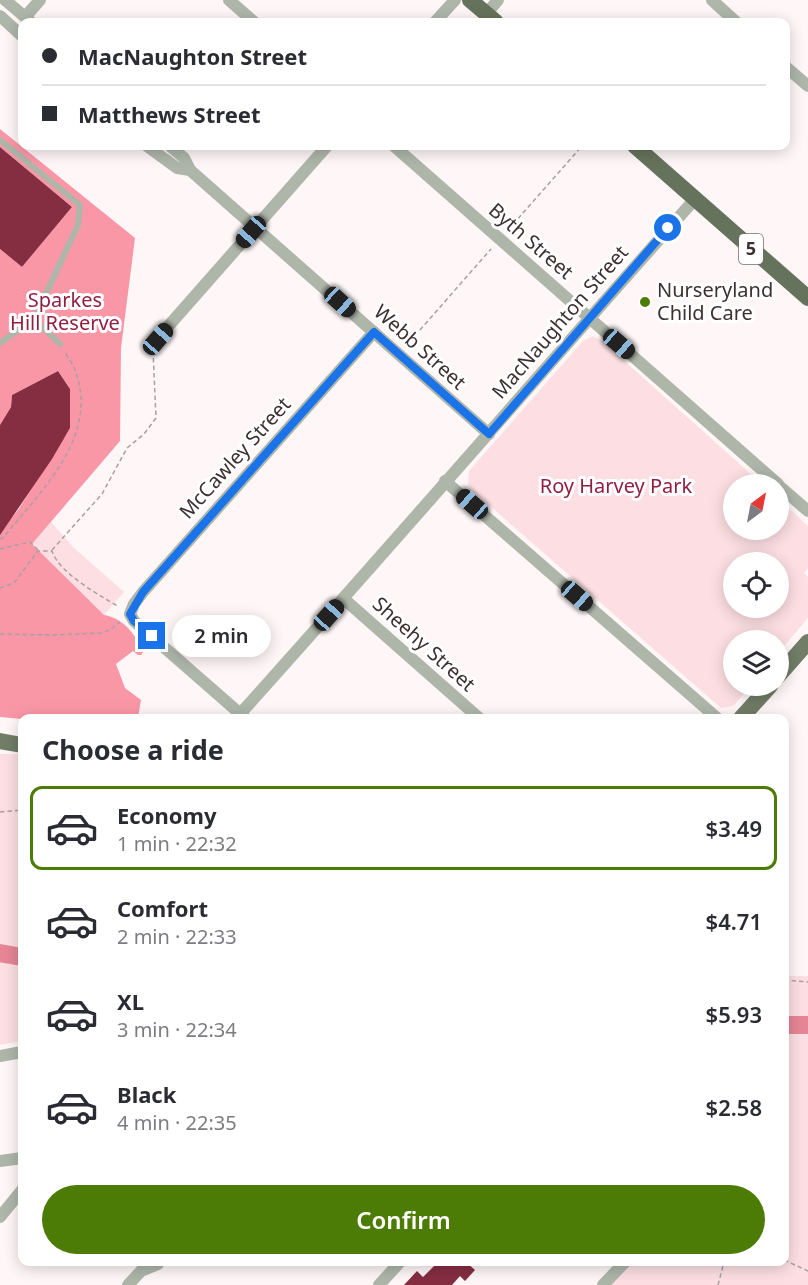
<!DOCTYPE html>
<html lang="en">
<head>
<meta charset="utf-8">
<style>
	:root { --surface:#fff; --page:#f7f7f7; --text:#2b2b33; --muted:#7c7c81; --line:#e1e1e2; --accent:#4d7c06 }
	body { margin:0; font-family:"Noto Sans",sans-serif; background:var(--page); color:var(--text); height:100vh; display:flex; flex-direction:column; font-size:22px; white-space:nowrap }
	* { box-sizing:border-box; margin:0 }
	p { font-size:20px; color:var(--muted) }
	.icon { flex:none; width:33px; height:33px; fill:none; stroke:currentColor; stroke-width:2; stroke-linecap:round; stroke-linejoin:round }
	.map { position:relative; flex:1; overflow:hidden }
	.side { position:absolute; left:18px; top:714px; width:771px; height:552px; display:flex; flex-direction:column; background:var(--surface); border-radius:12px; box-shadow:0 3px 15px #0003 }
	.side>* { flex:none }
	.hud { position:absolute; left:18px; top:18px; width:772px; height:132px; border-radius:12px; box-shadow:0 3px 15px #0003; display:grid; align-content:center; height:132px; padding:0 24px; background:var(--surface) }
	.needle { width:39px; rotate:32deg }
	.controls { position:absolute; left:723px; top:474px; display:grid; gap:12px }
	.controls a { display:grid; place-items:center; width:66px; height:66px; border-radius:50%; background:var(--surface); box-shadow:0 3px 15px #0003; font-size:30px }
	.end { position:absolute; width:27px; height:27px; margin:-14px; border:8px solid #1a73e8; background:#fff; box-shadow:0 0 0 3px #fff }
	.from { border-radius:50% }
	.bubble { position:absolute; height:42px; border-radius:21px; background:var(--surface); box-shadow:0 3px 15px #0003; font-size:20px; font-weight:600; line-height:42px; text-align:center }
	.car { position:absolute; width:18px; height:36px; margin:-18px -9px; border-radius:8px; box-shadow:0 0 4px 2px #0007; background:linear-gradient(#222 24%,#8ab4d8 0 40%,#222 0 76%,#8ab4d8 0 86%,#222 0) }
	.hud b { display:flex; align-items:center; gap:21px; height:57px; font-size:22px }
	.hud b+b { border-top:2px solid var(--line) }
	.hud i { width:15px; height:15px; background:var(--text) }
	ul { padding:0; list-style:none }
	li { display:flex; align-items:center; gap:18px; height:84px; margin:0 12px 9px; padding:0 12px; border:3px solid transparent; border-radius:12px }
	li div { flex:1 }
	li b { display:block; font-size:22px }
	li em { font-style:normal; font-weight:600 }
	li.selected { border-color:var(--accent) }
	li>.icon { width:54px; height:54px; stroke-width:1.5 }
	h2 { padding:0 24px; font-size:27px; line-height:72px }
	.primary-button { display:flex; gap:12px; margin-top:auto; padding:12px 24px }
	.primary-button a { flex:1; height:69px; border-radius:36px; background:var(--accent); color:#fff; font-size:24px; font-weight:600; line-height:69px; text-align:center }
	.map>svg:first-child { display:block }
	.green { fill:#fddfe3; fill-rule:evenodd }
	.forest { fill:#fa97a7 }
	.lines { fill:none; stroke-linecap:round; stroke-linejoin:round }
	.river { stroke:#e68596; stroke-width:18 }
	.building { fill:#852e42 }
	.path { stroke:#aa9fa1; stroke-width:1.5; stroke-dasharray:4.5 3; stroke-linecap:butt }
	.service { stroke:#aeb5a9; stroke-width:6 }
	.minor { stroke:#aeb5a9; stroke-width:12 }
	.primary { stroke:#717d67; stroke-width:16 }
	.trunk { stroke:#66735c; stroke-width:16 }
	.route { stroke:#1a73e8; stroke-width:8 }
	.poi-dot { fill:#4d7c06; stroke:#fff; stroke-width:2 }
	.labels { text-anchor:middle; stroke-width:6; stroke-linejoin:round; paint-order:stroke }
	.shield { fill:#fff; stroke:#786e70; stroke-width:1.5 }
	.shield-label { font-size:18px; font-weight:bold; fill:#3e3032 }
	.street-label { font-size:20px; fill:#3e3032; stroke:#fff }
	.poi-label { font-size:20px; fill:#3e3032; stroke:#fff; text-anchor:start }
	.park-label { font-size:20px; fill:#921f40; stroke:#fff }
</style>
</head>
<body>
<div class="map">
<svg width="808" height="1285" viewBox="0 0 808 1285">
	<rect width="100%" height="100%" fill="#fef6f7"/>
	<g class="green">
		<path d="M 593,336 L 602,341 L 762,484 L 734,484 L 734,530 L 778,530 L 779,499 L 808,526 L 808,568 L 804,573 L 808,577 L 808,618 L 779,652 L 778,640 L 734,640 L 734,686 L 751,686 L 733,706 L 721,708 L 473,491 L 468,484 L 469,471 L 583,341 ZM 778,562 L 778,608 L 734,608 L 734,562 Z"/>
		<path d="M 51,522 L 74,548 L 124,592 L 104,615 L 32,544 Z"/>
		<path d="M 0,754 L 22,754 L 22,1041 L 0,1045 Z"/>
		<path d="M 785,976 L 808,976 L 808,1285 L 605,1285 L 625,1262 L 784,1262 Z"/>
	</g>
	<path class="forest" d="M 0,129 L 135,238 L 121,348 L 120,441 L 32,544 L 104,615 C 125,619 133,633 144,651 L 141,655 L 138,655 L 133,651 L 116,664 L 125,688 L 141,700 L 138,718 L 22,719 L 0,717 L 0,532 L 18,510 L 70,428 L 70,389 L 58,371 L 12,395 L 11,407 L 0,425 L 0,249 L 22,267 L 72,207 L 0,147 Z"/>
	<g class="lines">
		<g class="river">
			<path d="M 0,953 L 22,957"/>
			<path d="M 784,1025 L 808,1025"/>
		</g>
	</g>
	<g class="building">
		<path d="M 0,147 L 72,207 L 22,267 L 0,249 Z"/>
		<path d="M 58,371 L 70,389 L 70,428 L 52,459 L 0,535 L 0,425 L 11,407 L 12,395 Z"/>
		<path d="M 438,1262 L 466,1262 L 475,1270 L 465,1281 L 460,1276 L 452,1285 L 404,1285 L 417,1271 L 423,1277 Z"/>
	</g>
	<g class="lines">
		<g class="path">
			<path d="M 508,230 L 582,146"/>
			<path d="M 405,347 L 491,249"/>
			<path d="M 0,539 L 3,538 C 39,493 97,439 77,376 C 75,367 69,359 64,351"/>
			<path d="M 0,549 L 30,542 L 38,550"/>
			<path d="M 52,550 L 102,494 L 127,448 L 144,434 L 156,418 L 153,350"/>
			<path d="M 0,588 L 14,583 L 38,551 L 52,551 C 60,574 98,594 119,607"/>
			<path d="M 0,634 L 52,635 L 101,633 L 110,630 L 120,622"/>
			<path d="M 0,812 L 22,810"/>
			<path d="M 784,980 L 808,982"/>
			<path d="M 784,1260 L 808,1271"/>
			<path d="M 718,1285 L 724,1262"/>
		</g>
		<g class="service">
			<path d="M 0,140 L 80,205 L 78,225 L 34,319 L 0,343"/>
			<path d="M 34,319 L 60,344"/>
		</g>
		<g class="minor">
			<path d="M 5,0 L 31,22"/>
			<path d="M 229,0 L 254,22"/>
			<path d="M 712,0 L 736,22"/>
			<path d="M 486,14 L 498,0"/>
			<path d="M 0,16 L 22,36"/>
			<path d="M 25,17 L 40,0"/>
			<path d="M 435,22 L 455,0"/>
			<path d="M 786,67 L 808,86"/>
			<path d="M 147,146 L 177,168 L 190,170"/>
			<path d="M 170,146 L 184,158 L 190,170 L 489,434"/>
			<path d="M 394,146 L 778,484"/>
			<path d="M 157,339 L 327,146"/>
			<path d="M 445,481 L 717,718"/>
			<path d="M 778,485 L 808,511"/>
			<path d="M 344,599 L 479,718"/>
			<path d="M 240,714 C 393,544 543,370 695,199"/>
			<path d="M 245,718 L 134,621 L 130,614 L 134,604 L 143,592 L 374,332"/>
			<path d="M 0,1056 L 22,1052"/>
			<path d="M 0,1161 L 22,1158"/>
			<path d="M 0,1217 L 22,1190"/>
			<path d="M 128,1285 L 141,1271 L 158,1264"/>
			<path d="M 379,1285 L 400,1262"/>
			<path d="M 603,1285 L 625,1262"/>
		</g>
		<g class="primary">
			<path d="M 778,676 L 808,642"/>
			<path d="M 741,718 L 770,686"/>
			<path d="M 0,741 L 22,745"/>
		</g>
		<g class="trunk">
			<path d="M 470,0 L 496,22"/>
			<path d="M 635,146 L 808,298"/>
		</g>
	</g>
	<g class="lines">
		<path class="route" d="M 152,636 L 134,621 L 130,614 L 143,592 L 374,332 L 489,434 L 668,228"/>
	</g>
	<circle class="poi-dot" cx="645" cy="302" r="6"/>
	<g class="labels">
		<rect class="shield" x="739" y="234" width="24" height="30" rx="4.5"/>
		<g class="shield-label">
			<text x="751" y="255">5</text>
		</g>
		<g class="street-label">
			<text transform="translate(531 241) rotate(41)" y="7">Byth Street</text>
			<text transform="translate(560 322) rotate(-49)" y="7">MacNaughton Street</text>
			<text transform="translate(420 347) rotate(42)" y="7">Webb Street</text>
			<text transform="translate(235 458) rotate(-48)" y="7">McCawley Street</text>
			<text transform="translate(424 644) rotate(42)" y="7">Sheehy Street</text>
		</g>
		<g class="poi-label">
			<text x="657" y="297">Nurseryland<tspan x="657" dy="23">Child Care</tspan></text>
		</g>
		<g class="park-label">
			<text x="65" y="307">Sparkes<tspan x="65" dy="23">Hill Reserve</tspan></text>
			<text x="616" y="493">Roy Harvey Park</text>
		</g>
	</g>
</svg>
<div class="controls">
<a><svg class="needle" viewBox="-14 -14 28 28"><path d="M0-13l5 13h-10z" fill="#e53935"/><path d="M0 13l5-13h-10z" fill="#7c7c81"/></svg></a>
<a><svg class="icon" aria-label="locate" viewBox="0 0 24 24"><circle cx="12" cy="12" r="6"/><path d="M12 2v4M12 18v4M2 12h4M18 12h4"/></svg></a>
<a><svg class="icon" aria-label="layers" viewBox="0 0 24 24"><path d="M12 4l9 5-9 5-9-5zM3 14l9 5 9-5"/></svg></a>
</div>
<i class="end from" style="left:668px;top:228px"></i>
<i class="end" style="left:152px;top:636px"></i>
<div class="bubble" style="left:172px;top:615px;width:99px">2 min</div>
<i class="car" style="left:251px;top:232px;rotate:221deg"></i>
<i class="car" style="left:340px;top:302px;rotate:132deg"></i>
<i class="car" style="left:158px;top:339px;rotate:41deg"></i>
<i class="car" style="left:619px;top:344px;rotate:131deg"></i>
<i class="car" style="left:472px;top:504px;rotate:311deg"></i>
<i class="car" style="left:577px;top:596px;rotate:131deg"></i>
<i class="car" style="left:329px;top:615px;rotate:42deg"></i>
<div class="hud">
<b><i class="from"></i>MacNaughton Street</b>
<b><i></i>Matthews Street</b>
</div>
<section class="side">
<h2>Choose a ride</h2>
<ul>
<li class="selected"><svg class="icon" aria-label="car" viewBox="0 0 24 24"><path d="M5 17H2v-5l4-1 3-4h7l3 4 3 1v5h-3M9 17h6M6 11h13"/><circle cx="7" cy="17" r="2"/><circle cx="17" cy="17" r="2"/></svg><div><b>Economy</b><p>1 min · 22:32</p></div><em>$3.49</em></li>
<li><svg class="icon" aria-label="car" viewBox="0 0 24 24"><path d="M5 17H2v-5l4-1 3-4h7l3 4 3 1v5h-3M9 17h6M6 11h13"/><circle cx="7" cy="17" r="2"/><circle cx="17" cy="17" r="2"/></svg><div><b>Comfort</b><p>2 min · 22:33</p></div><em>$4.71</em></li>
<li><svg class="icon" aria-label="car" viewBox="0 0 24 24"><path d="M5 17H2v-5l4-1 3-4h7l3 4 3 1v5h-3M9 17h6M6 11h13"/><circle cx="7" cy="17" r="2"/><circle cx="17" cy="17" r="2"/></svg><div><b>XL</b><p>3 min · 22:34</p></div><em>$5.93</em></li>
<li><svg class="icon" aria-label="car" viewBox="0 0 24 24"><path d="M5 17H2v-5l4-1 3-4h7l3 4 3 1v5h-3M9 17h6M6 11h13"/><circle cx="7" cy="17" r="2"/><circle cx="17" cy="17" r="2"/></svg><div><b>Black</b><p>4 min · 22:35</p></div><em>$2.58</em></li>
</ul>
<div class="primary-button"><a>Confirm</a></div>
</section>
</div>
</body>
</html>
